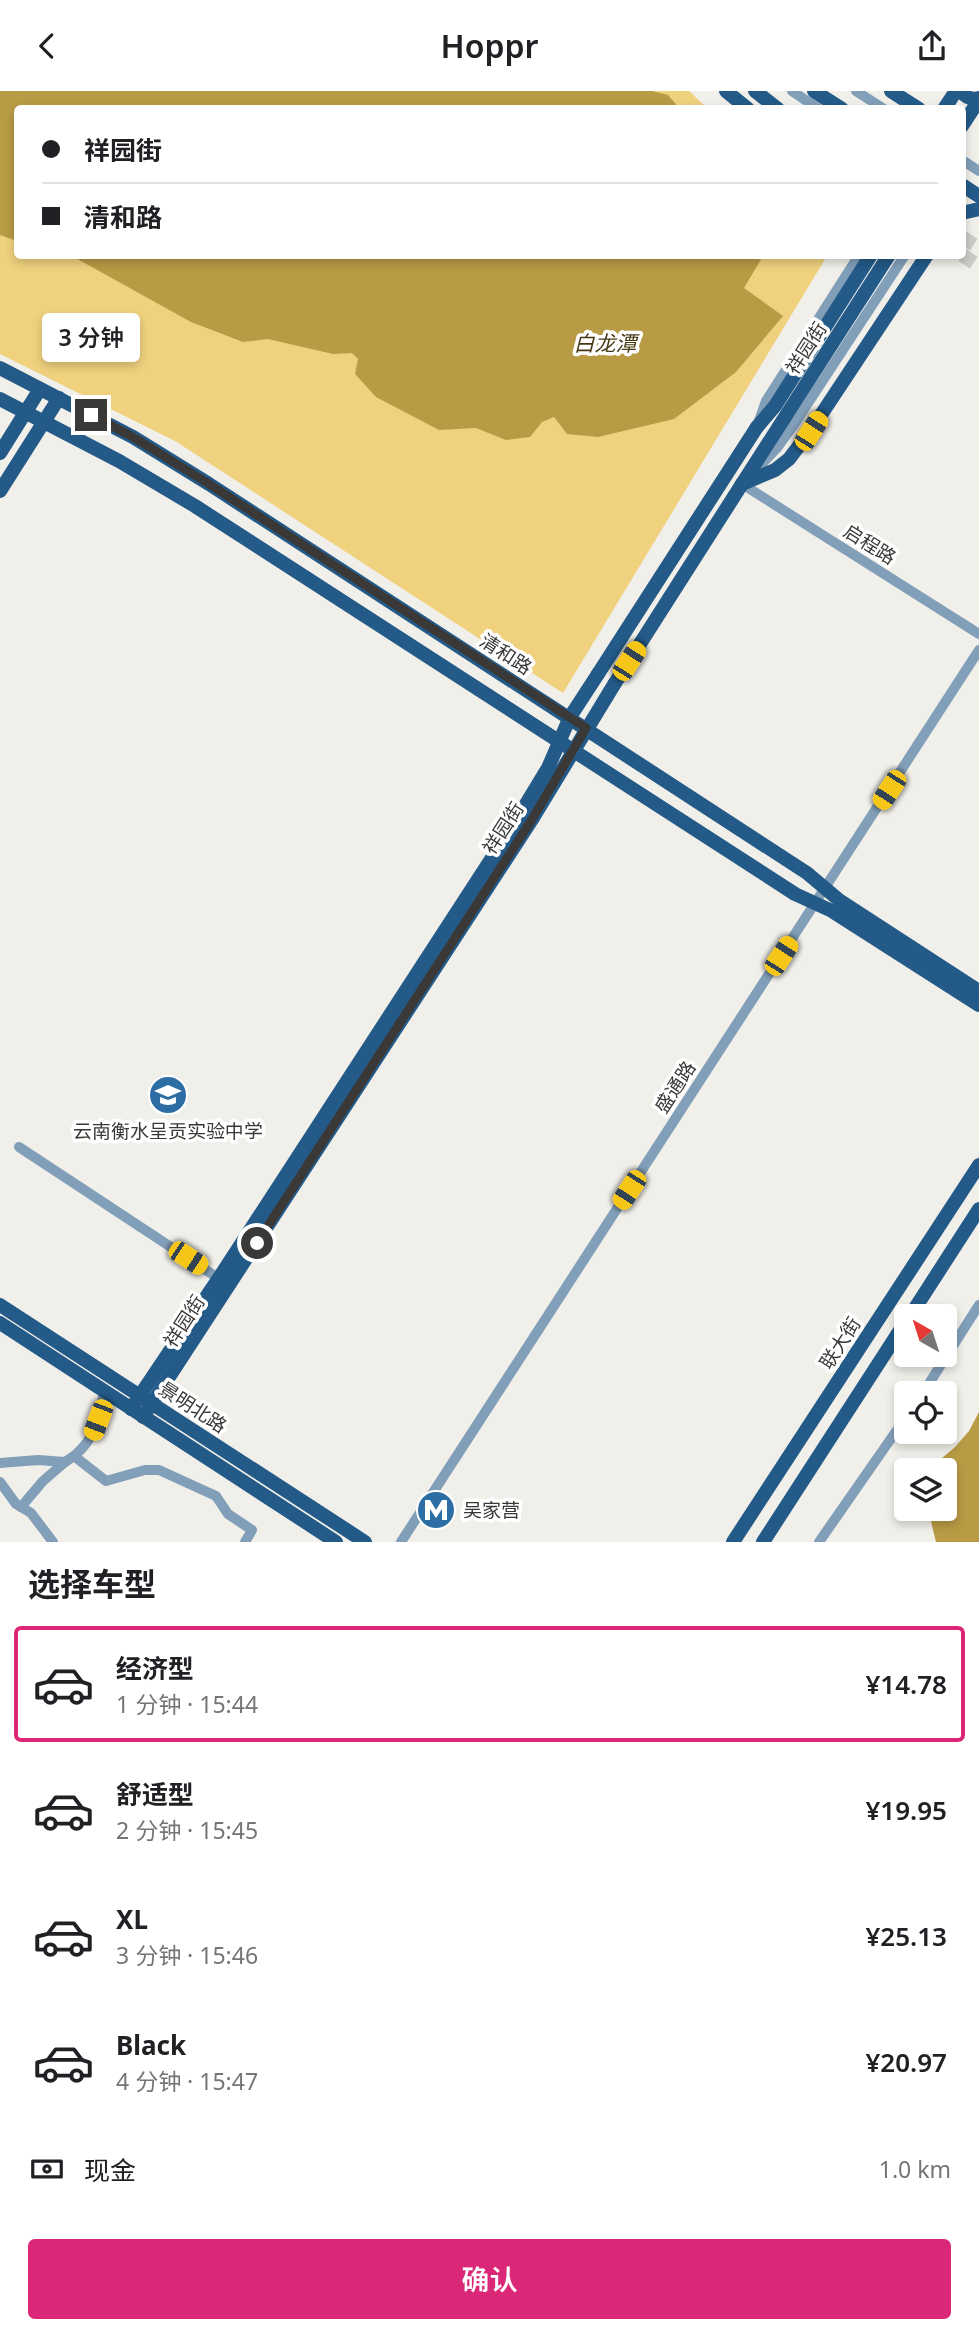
<!DOCTYPE html>
<html lang="zh">
<head>
<meta charset="utf-8">
<style>
	:root { --surface:#fff; --page:#f6f6f6; --text:#202124; --muted:#757577; --line:#e0e0e0; --accent:#db2777 }
	body { margin:0; font-family:"Noto Sans","Noto Sans SC",sans-serif; background:var(--page); color:var(--text); height:100vh; display:flex; flex-direction:column; font-size:26px; white-space:nowrap }
	* { box-sizing:border-box; margin:0 }
	p { font-size:23px; color:var(--muted) }
	.icon { flex:none; width:38px; height:38px; fill:none; stroke:currentColor; stroke-width:2; stroke-linecap:round; stroke-linejoin:round }
	.map { position:relative; height:1451px; overflow:hidden }
	.drawer { display:flex; flex-direction:column; background:var(--surface); flex:1 }
	.drawer>* { flex:none }
	.guide { position:absolute; left:14px; top:14px; width:952px; height:154px; border-radius:7px; box-shadow:0 4px 10px #0003; display:grid; align-content:center; height:154px; padding:0 28px; background:var(--surface) }
	.needle { width:46px; rotate:321deg }
	.tools { position:absolute; left:894px; top:1213px; display:grid; gap:14px }
	.tools a { display:grid; place-items:center; width:63px; height:63px; border-radius:7px; background:var(--surface); box-shadow:0 4px 10px #0003; font-size:35px }
	.end { position:absolute; width:32px; height:32px; margin:-16px; border:9px solid #3a3937; background:#fff; box-shadow:0 0 0 4px #fff }
	.from { border-radius:50% }
	.bubble { position:absolute; height:49px; border-radius:7px; background:var(--surface); box-shadow:0 4px 10px #0003; font-size:23px; font-weight:600; line-height:49px; text-align:center }
	.car { position:absolute; width:21px; height:42px; margin:-21px -10px; border-radius:9px; box-shadow:0 0 5px 2px #0007; background:linear-gradient(#f5c518 24%,#345 0 40%,#f5c518 0 76%,#345 0 86%,#f5c518 0) }
	.guide b { display:flex; align-items:center; gap:24px; height:66px; font-size:26px }
	.guide b+b { border-top:2px solid var(--line) }
	.guide i { width:18px; height:18px; background:var(--text) }
	ul { padding:0; list-style:none }
	li { display:flex; align-items:center; gap:21px; height:116px; margin:0 14px 10px; padding:0 14px; border:4px solid transparent; border-radius:7px }
	li div { flex:1 }
	li b { display:block; font-size:26px }
	li em { font-style:normal; font-weight:600 }
	li.current { border-color:var(--accent) }
	li>.icon { width:63px; height:63px; stroke-width:1.5 }
	h2 { padding:0 28px; font-size:32px; line-height:84px }
	.pay { display:flex; align-items:center; gap:18px; height:77px; padding:0 28px; font-size:26px }
	.pay p { margin-inline-start:auto }
	.primary-button { display:flex; gap:14px; margin-top:auto; padding:14px 28px }
	.primary-button a { flex:1; height:80px; border-radius:7px; background:var(--accent); color:#fff; font-size:28px; font-weight:600; line-height:80px; text-align:center }
	header { display:flex; justify-content:space-between; align-items:center; height:91px; padding:0 28px; background:var(--surface); font-size:32px; font-weight:600 }
	.map>svg:first-child { display:block }
	.green { fill:#f0d17e }
	.water { fill:#b99b45 }
	.lines { fill:none; stroke-linecap:round; stroke-linejoin:round }
	.major-tunnel { stroke:#cccbc5; stroke-width:14; stroke-dasharray:14 7; stroke-linecap:butt }
	.minor { stroke:#829fb9; stroke-width:10 }
	.major { stroke:#235a88; stroke-width:14 }
	.major-bridge { stroke:#235a88; stroke-width:14 }
	.route { stroke:#3a3937; stroke-width:9 }
	.labels { text-anchor:middle; stroke-width:7; stroke-linejoin:round; paint-order:stroke }
	.street-label { font-size:19px; fill:#3a3937; stroke:#fff }
	.poi-label { font-size:19px; fill:#3a3937; stroke:#fff }
	.water-label { font-size:21px; font-style:italic; fill:#463914; stroke:#fff }
</style>
</head>
<body>
<header><svg class="icon" aria-label="back" viewBox="0 0 24 24"><path d="M15 5l-7 7 7 7"/></svg>Hoppr<svg class="icon" aria-label="share" viewBox="0 0 24 24"><path d="M12 15V3M7 8l5-5 5 5M5 13v7h14v-7"/></svg></header>
<div class="map">
<svg width="979" height="1451" viewBox="0 0 979 1451">
	<rect width="100%" height="100%" fill="#f1efe9"/>
	<path class="green" d="M 0,0 L 689,0 L 707,17 L 18,18 L 18,164 L 827,165 L 563,602 L 175,350 L 0,263 Z"/>
	<g class="water">
		<path d="M 0,0 L 652,0 L 668,4 L 679,17 L 18,18 L 17,150 L 0,144 Z"/>
		<path d="M 72,165 L 763,165 L 744,197 L 783,225 L 736,281 L 674,328 L 598,346 L 567,343 L 554,326 L 542,331 L 530,346 L 506,349 L 476,337 L 439,339 L 376,306 L 355,283 L 358,268 L 352,262 L 333,263 L 268,248 L 243,251 L 191,231 Z"/>
		<path d="M 979,1321 L 979,1451 L 936,1451 L 928,1418 L 945,1418 L 945,1379 L 928,1379 L 955,1356 L 969,1340 Z"/>
	</g>
	<g class="lines">
		<g class="major-tunnel">
			<path d="M 962,146 L 979,157"/>
			<path d="M 962,164 L 979,175"/>
		</g>
		<g class="minor">
			<path d="M 792,0 L 819,18"/>
			<path d="M 856,0 L 884,18"/>
			<path d="M 962,69 L 979,80"/>
			<path d="M 759,330 L 766,310 L 859,164"/>
			<path d="M 757,378 L 777,357 L 795,332 L 905,164"/>
			<path d="M 746,390 L 742,393 L 979,543"/>
			<path d="M 19,1056 L 224,1191"/>
			<path d="M 104,1300 C 99,1327 96,1347 74,1365 L 106,1390 L 145,1379 L 159,1379 L 216,1405 L 228,1423 L 252,1439 L 245,1451"/>
			<path d="M 923,1302 L 979,1214"/>
			<path d="M 0,1372 L 38,1369 L 65,1371 L 74,1365"/>
			<path d="M 0,1391 L 16,1413 L 31,1422 L 53,1451"/>
			<path d="M 21,1416 L 43,1390 L 65,1371"/>
			<path d="M 401,1451 L 979,559"/>
			<path d="M 819,1451 L 906,1326"/>
		</g>
		<g class="major">
			<path d="M 726,0 L 748,18"/>
			<path d="M 755,0 L 778,18"/>
			<path d="M 814,0 L 842,18"/>
			<path d="M 891,0 L 919,18"/>
			<path d="M 961,0 C 966,7 971,9 979,7"/>
			<path d="M 944,18 L 956,0"/>
			<path d="M 962,35 L 979,9"/>
			<path d="M 962,94 L 979,105"/>
			<path d="M 962,122 L 979,118"/>
			<path d="M 0,277 L 133,346 L 209,393 L 807,782 L 839,809 L 979,900"/>
			<path d="M 0,308 L 119,370 L 195,415 L 795,803 L 832,820 L 979,914"/>
			<path d="M 757,336 L 775,315 L 871,164"/>
			<path d="M 0,362 L 40,298"/>
			<path d="M 742,393 L 775,379 L 789,368 L 811,339 L 927,164"/>
			<path d="M 742,393 L 889,164"/>
			<path d="M 0,400 L 59,307"/>
			<path d="M 0,1214 L 365,1451"/>
			<path d="M 910,1225 L 979,1118"/>
			<path d="M 0,1232 L 336,1451"/>
			<path d="M 131,1318 L 223,1181 L 514,733 L 548,677 L 570,626 L 598,583"/>
			<path d="M 143,1326 L 531,730 L 615,592"/>
			<path d="M 733,1451 L 979,1074"/>
			<path d="M 763,1451 L 906,1230"/>
		</g>
		<g class="major-bridge">
			<path d="M 598,583 L 757,336"/>
			<path d="M 615,592 L 742,393"/>
		</g>
	</g>
	<g class="lines">
		<path class="route" d="M 91,324 L 133,346 L 209,393 L 586,637 L 531,730 L 257,1152"/>
	</g>
	<defs>
		<symbol id="school-disc" viewBox="-11 -11 22 22"><circle r="9.5" fill="#2c6ea4" stroke="#fff"/><path d="M0-5L7-2L0 1L-7-2ZM-4 1L0 2.5L4 1V4Q0 6-4 4Z" fill="#fff"/></symbol>
		<symbol id="metro-disc" viewBox="-11 -11 22 22"><circle r="9.5" fill="#2c6ea4" stroke="#fff"/><path d="M-5.5 5V-5H-3L0 0L3-5H5.5V5H3V-.5L0 4L-3-.5V5Z" fill="#fff"/></symbol>
	</defs>
	<g fill-rule="evenodd">
		<use href="#school-disc" x="146" y="982" width="44" height="44"/>
		<use href="#metro-disc" x="414" y="1397" width="44" height="44"/>
	</g>
	<g class="labels">
		<g class="street-label">
			<text transform="translate(806 257) rotate(-57)" y="7">祥园街</text>
			<text transform="translate(870 453) rotate(32)" y="7">启程路</text>
			<text transform="translate(506 563) rotate(33)" y="7">清和路</text>
			<text transform="translate(503 737) rotate(-57)" y="7">祥园街</text>
			<text transform="translate(675 996) rotate(-57)" y="7">盛通路</text>
			<text transform="translate(184 1230) rotate(-57)" y="7">祥园街</text>
			<text transform="translate(840 1252) rotate(-57)" y="7">联大街</text>
			<text transform="translate(193 1316) rotate(33)" y="7">景明北路</text>
		</g>
		<g class="poi-label">
			<text x="168" y="1047">云南衡水呈贡实验中学</text>
			<text x="463" y="1426" text-anchor="start">吴家营</text>
		</g>
		<g class="water-label">
			<text x="605" y="260">白龙潭</text>
		</g>
	</g>
</svg>
<div class="tools">
<a><svg class="needle" viewBox="-14 -14 28 28"><path d="M0-13l5 13h-10z" fill="#e53935"/><path d="M0 13l5-13h-10z" fill="#757577"/></svg></a>
<a><svg class="icon" aria-label="locate" viewBox="0 0 24 24"><circle cx="12" cy="12" r="6"/><path d="M12 2v4M12 18v4M2 12h4M18 12h4"/></svg></a>
<a><svg class="icon" aria-label="layers" viewBox="0 0 24 24"><path d="M12 4l9 5-9 5-9-5zM3 14l9 5 9-5"/></svg></a>
</div>
<i class="end from" style="left:257px;top:1152px"></i>
<i class="end" style="left:91px;top:324px"></i>
<div class="bubble" style="left:42px;top:222px;width:98px">3 分钟</div>
<i class="car" style="left:811px;top:340px;rotate:33deg"></i>
<i class="car" style="left:629px;top:570px;rotate:33deg"></i>
<i class="car" style="left:889px;top:699px;rotate:213deg"></i>
<i class="car" style="left:781px;top:865px;rotate:33deg"></i>
<i class="car" style="left:629px;top:1099px;rotate:213deg"></i>
<i class="car" style="left:188px;top:1167px;rotate:123deg"></i>
<i class="car" style="left:98px;top:1329px;rotate:201deg"></i>
<div class="guide">
<b><i class="from"></i>祥园街</b>
<b><i></i>清和路</b>
</div>
</div>
<section class="drawer">
<h2>选择车型</h2>
<ul>
<li class="current"><svg class="icon" aria-label="car" viewBox="0 0 24 24"><path d="M5 17H2v-5l4-1 3-4h7l3 4 3 1v5h-3M9 17h6M6 11h13"/><circle cx="7" cy="17" r="2"/><circle cx="17" cy="17" r="2"/></svg><div><b>经济型</b><p>1 分钟 · 15:44</p></div><em>¥14.78</em></li>
<li><svg class="icon" aria-label="car" viewBox="0 0 24 24"><path d="M5 17H2v-5l4-1 3-4h7l3 4 3 1v5h-3M9 17h6M6 11h13"/><circle cx="7" cy="17" r="2"/><circle cx="17" cy="17" r="2"/></svg><div><b>舒适型</b><p>2 分钟 · 15:45</p></div><em>¥19.95</em></li>
<li><svg class="icon" aria-label="car" viewBox="0 0 24 24"><path d="M5 17H2v-5l4-1 3-4h7l3 4 3 1v5h-3M9 17h6M6 11h13"/><circle cx="7" cy="17" r="2"/><circle cx="17" cy="17" r="2"/></svg><div><b>XL</b><p>3 分钟 · 15:46</p></div><em>¥25.13</em></li>
<li><svg class="icon" aria-label="car" viewBox="0 0 24 24"><path d="M5 17H2v-5l4-1 3-4h7l3 4 3 1v5h-3M9 17h6M6 11h13"/><circle cx="7" cy="17" r="2"/><circle cx="17" cy="17" r="2"/></svg><div><b>Black</b><p>4 分钟 · 15:47</p></div><em>¥20.97</em></li>
</ul>
<div class="pay"><svg class="icon" aria-label="cash" viewBox="0 0 24 24"><path d="M3 7h18v10H3z"/><circle cx="12" cy="12" r="2"/></svg>现金<p>1.0 km</p></div>
<div class="primary-button"><a>确认</a></div>
</section>
</body>
</html>
